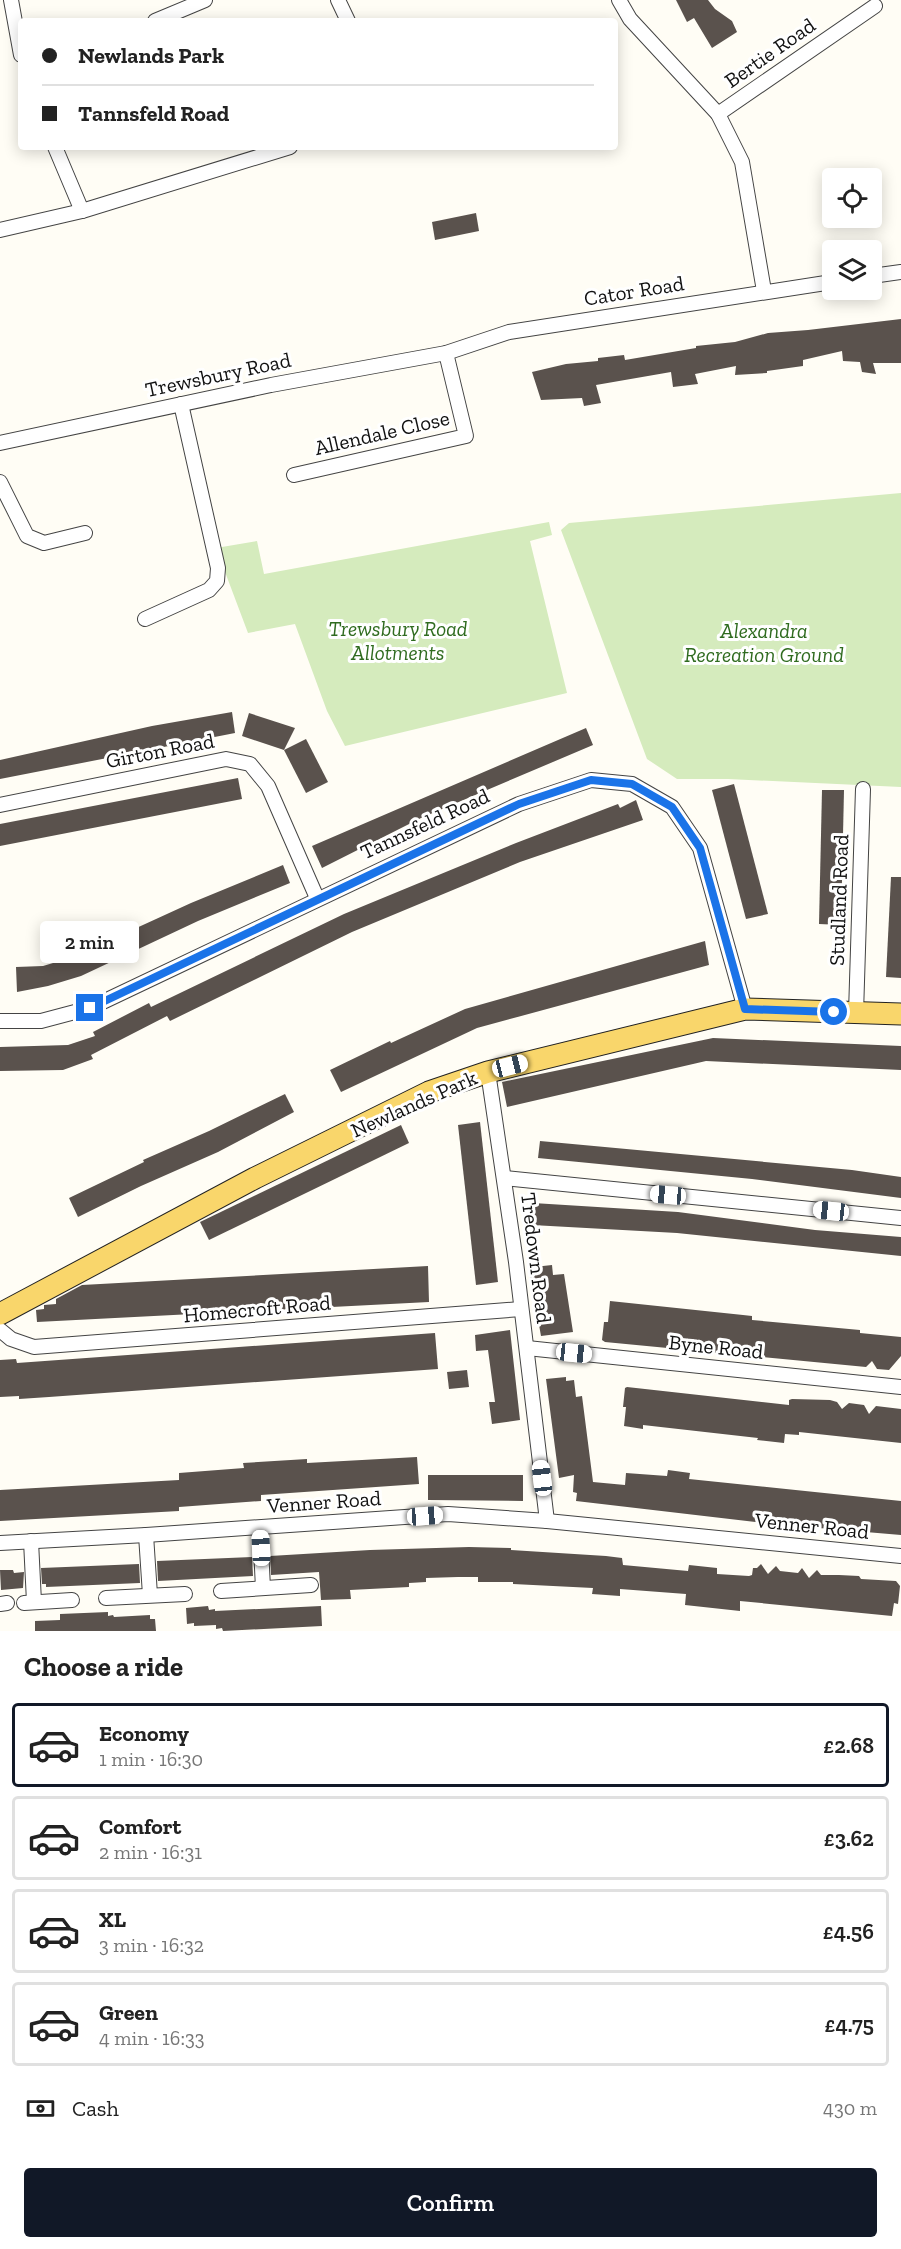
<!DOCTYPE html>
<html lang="en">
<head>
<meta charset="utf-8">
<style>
	:root { --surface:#fff; --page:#f2f2f2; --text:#222; --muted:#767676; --line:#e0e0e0; --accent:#111827 }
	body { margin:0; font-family:"Zilla Slab",serif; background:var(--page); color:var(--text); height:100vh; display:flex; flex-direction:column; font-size:22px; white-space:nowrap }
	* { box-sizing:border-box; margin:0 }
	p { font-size:20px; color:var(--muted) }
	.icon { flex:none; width:33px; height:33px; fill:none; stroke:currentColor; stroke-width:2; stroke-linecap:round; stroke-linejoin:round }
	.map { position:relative; height:1631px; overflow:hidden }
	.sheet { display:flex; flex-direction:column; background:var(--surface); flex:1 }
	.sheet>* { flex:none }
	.banner { position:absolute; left:18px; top:18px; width:600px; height:132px; border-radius:6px; box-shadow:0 3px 15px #0003; display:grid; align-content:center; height:132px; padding:0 24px; background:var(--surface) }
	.buttons { position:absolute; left:822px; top:168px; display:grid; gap:12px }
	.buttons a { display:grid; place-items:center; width:60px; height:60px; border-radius:6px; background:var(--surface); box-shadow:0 3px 15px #0003; font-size:30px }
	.end { position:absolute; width:27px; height:27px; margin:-14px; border:8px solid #1a73e8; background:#fff; box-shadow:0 0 0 3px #fff }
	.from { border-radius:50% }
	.bubble { position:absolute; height:42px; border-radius:6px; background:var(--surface); box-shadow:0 3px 15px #0003; font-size:20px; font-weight:600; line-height:42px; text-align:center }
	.car { position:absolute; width:18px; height:36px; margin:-18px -9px; border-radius:8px; box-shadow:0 0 4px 2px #0007; background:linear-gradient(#fff 24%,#345 0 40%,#fff 0 76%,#345 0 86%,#fff 0) }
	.banner b { display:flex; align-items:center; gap:21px; height:57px; font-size:22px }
	.banner b+b { border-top:2px solid var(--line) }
	.banner i { width:15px; height:15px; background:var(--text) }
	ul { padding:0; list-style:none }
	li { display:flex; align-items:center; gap:18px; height:84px; margin:0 12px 9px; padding:0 12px; border:3px solid var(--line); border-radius:6px }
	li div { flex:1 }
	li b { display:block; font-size:22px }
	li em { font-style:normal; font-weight:600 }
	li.active { border-color:var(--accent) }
	li>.icon { width:54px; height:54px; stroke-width:1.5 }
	h2 { padding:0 24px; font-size:27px; line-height:72px }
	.pay { display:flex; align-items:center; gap:15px; height:66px; padding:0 24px; font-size:22px }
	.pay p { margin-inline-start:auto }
	.button { display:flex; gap:12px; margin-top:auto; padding:12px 24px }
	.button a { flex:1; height:69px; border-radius:6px; background:var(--accent); color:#fff; font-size:24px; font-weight:600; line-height:69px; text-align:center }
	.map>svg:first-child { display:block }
	.green { fill:#d5ebbd }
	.building { fill:#5a524d }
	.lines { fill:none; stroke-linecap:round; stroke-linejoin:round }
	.street-casing { stroke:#444; stroke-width:16 }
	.primary-casing { stroke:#222; stroke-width:23 }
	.street { stroke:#fff; stroke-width:14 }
	.primary { stroke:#f9d66b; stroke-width:21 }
	.route { stroke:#1a73e8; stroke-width:8 }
	.labels { text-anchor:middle; stroke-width:6; stroke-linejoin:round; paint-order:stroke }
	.street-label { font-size:21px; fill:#111; stroke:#fff }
	.park-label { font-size:21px; font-style:italic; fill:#2f6b1f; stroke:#fff }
</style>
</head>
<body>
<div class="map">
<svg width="901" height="1631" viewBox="0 0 901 1631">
	<rect width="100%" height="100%" fill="#fffdf5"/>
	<g class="green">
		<path d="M 901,493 L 901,787 L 728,779 L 677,779 L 647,759 L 561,530 L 569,523 Z"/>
		<path d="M 549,522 L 552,535 L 530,541 L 567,693 L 345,746 L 327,711 L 295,624 L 248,633 L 216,548 L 257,541 L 264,574 Z"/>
	</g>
	<g class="building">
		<path d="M 676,0 L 708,0 L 715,9 L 732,21 L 737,32 L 712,48 L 694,18 L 687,22 Z"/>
		<path d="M 476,213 L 479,231 L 435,240 L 432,222 Z"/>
		<path d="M 901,319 L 901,363 L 873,363 L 876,374 L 862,372 L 860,362 L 843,361 L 842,351 L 803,360 L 803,366 L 767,371 L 767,373 L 735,375 L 736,366 L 695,374 L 698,384 L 673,387 L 671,372 L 596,385 L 601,403 L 584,406 L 582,398 L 541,400 L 532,372 L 566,364 L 598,361 L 598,358 L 624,355 L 625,360 L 696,348 L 696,346 L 735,342 L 768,333 L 808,330 Z"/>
		<path d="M 232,712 L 235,733 L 0,779 L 0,760 L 152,726 Z"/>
		<path d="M 249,713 L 295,728 L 284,750 L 242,736 Z"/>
		<path d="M 586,728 L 593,745 L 421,818 L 322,868 L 312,846 Z"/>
		<path d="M 306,739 L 328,782 L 306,793 L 284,750 Z"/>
		<path d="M 238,778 L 242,799 L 0,846 L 0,824 Z"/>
		<path d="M 734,784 L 768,914 L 746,919 L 712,790 Z"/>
		<path d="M 822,790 L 844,790 L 841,925 L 819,924 Z"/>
		<path d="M 636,800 L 643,820 L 520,862 L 352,932 L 170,1021 L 167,1016 L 91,1055 L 93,1059 L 63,1070 L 0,1071 L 0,1047 L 68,1045 L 95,1036 L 93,1032 L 149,1003 L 151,1007 L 344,914 L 516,843 L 618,804 L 620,808 Z"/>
		<path d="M 283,865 L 290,883 L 198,921 L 81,976 L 48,986 L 17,992 L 16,967 L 43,966 L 73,957 L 191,903 Z"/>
		<path d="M 891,877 L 901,877 L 901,978 L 886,977 Z"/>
		<path d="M 705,941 L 709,965 L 477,1028 L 341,1092 L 330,1070 L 390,1041 L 391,1043 L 465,1009 Z"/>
		<path d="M 713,1038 L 901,1046 L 901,1070 L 706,1061 L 507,1107 L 502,1082 Z"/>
		<path d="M 285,1094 L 294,1112 L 218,1152 L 141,1186 L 78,1217 L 69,1198 L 144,1162 L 143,1160 L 209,1131 Z"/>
		<path d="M 480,1122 L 498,1282 L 476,1285 L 458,1125 Z"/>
		<path d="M 401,1125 L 409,1143 L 209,1240 L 200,1222 Z"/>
		<path d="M 540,1141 L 852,1170 L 901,1177 L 901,1198 L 752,1179 L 538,1158 Z"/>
		<path d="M 533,1203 L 678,1212 L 815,1230 L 901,1237 L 901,1256 L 677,1233 L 532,1225 Z"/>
		<path d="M 552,1265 L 553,1275 L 564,1274 L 573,1332 L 541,1336 L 530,1275 L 535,1275 L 534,1267 Z"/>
		<path d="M 428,1266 L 429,1302 L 37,1322 L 36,1310 L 44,1309 L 44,1305 L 56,1304 L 56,1299 L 82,1285 Z"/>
		<path d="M 610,1301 L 743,1315 L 752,1316 L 752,1320 L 860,1330 L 860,1333 L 901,1337 L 901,1356 L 889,1370 L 877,1369 L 872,1361 L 866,1367 L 605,1342 L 602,1340 L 604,1322 L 608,1322 Z"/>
		<path d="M 510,1330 L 520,1420 L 492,1424 L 489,1402 L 495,1402 L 488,1350 L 476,1351 L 475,1335 Z"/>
		<path d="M 435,1333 L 438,1369 L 49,1397 L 19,1399 L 19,1396 L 0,1397 L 0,1360 L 16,1359 L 17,1363 Z"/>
		<path d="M 467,1370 L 469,1387 L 449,1389 L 447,1372 Z"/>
		<path d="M 566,1377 L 566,1381 L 574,1380 L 576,1397 L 582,1396 L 593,1482 L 625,1485 L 626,1473 L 667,1476 L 668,1470 L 690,1473 L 689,1479 L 901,1501 L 901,1535 L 772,1524 L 576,1501 L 577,1493 L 573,1492 L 574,1475 L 559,1478 L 546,1379 Z"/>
		<path d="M 627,1387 L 789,1405 L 789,1400 L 792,1399 L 830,1400 L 837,1402 L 842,1409 L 849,1403 L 864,1405 L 869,1414 L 876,1406 L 901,1409 L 901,1443 L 799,1432 L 799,1435 L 785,1434 L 784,1443 L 757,1440 L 758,1438 L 643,1425 L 643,1429 L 624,1426 L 626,1407 L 623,1407 L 625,1388 Z"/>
		<path d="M 417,1457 L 419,1484 L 261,1495 L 261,1501 L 179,1507 L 179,1511 L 0,1521 L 0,1490 L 179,1480 L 179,1473 L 244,1468 L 243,1463 L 307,1459 L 307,1463 Z"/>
		<path d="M 428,1475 L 523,1475 L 523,1501 L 428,1500 Z"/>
		<path d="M 469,1547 L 511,1548 L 511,1550 L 606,1556 L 622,1558 L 623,1565 L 688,1571 L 689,1565 L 717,1568 L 717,1574 L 749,1576 L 752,1575 L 753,1568 L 757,1568 L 761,1564 L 768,1574 L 776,1566 L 780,1571 L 798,1573 L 802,1568 L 809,1578 L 817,1570 L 821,1575 L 839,1575 L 859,1576 L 861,1579 L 896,1581 L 900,1586 L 898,1604 L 894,1603 L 892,1616 L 740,1601 L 740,1611 L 685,1605 L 686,1594 L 620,1589 L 620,1596 L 592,1594 L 593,1588 L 513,1584 L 513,1582 L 478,1582 L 478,1577 L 458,1577 L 426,1578 L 426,1582 L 409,1583 L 409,1587 L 350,1590 L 351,1599 L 321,1600 L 319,1572 L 271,1575 L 270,1556 L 370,1550 Z"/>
		<path d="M 252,1557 L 253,1576 L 158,1581 L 157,1561 Z"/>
		<path d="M 139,1564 L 140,1583 L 46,1587 L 46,1584 L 42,1584 L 41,1568 Z"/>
		<path d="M 0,1570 L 13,1570 L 14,1573 L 24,1572 L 23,1588 L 1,1590 Z"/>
		<path d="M 208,1606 L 209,1610 L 215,1609 L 215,1611 L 321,1606 L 322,1626 L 223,1631 L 222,1628 L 216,1629 L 216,1625 L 194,1626 L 194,1623 L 187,1624 L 186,1608 Z"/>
		<path d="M 108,1612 L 108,1616 L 113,1615 L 114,1617 L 150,1615 L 150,1619 L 155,1619 L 156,1631 L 35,1631 L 35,1621 L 60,1620 L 60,1614 Z"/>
	</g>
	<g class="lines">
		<defs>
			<g id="street">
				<path d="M 11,0 L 21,55"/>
				<path d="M 338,0 L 348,21"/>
				<path d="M 619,0 L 630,19 L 718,114 L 742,162 L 764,291"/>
				<path d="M 155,21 L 205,0"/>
				<path d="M 718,114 L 875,6"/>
				<path d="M 55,147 L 82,211"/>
				<path d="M 0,230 L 82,211 L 290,147"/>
				<path d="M 872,276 L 901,272"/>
				<path d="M 0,443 L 271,385 L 446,353 L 509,332 L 832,282"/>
				<path d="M 294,475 L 466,436 L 446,353"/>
				<path d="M 0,482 L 27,536 L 44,543 L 85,533"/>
				<path d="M 145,619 L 209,590 L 217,581 L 218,568 L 181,404"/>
				<path d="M 0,805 L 226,759 L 250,764 L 268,786 L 317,898"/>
				<path d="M 856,1013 L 863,789"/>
				<path d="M 0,1021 L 41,1021 L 90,1008 L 519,804 L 591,780 L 632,784 L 672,807 L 700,848 L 745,1009"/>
				<path d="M 488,1072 L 516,1262 L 547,1521"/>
				<path d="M 504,1178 L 901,1218"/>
				<path d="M 0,1330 L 11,1339 L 34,1347 L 521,1309"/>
				<path d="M 527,1348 L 901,1387"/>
				<path d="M 260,1528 L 263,1588"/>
				<path d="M 146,1535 L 150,1595"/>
				<path d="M 31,1541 L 34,1602"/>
				<path d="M 0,1543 L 146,1535 L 448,1514 L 547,1521 L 901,1556"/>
				<path d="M 221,1591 L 311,1585"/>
				<path d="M 106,1598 L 185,1594"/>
				<path d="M 24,1603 L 72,1600"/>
				<path d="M 0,1604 L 7,1603"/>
			</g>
			<path id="primary" d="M 0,1314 L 255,1178 L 429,1092 L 488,1072 L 745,1009 L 901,1014"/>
		</defs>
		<use href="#street" class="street-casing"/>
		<use href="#primary" class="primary-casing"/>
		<use href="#street" class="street"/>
		<use href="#primary" class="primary"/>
	</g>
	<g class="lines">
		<path class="route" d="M 90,1008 L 519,804 L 591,780 L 632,784 L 672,807 L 700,848 L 745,1009 L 834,1012"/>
	</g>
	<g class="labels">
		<g class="street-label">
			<text transform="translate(770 53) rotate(-35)" y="7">Bertie Road</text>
			<text transform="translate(634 291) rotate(-9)" y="7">Cator Road</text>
			<text transform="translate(218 375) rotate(-12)" y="7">Trewsbury Road</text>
			<text transform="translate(382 433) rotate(-13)" y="7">Allendale Close</text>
			<text transform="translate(160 751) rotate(-11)" y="7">Girton Road</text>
			<text transform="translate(425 824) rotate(-25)" y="7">Tannsfeld Road</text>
			<text transform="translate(839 900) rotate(-88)" y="7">Studland Road</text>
			<text transform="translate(414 1104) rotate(-24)" y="7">Newlands Park</text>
			<text transform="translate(536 1258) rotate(83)" y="7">Tredown Road</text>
			<text transform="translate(257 1309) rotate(-5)" y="7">Homecroft Road</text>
			<text transform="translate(716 1347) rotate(6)" y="7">Byne Road</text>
			<text transform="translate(324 1502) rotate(-4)" y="7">Venner Road</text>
			<text transform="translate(812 1526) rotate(6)" y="7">Venner Road</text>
		</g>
		<g class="park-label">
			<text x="398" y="636">Trewsbury Road<tspan x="398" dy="24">Allotments</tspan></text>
			<text x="764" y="638">Alexandra<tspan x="764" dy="24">Recreation Ground</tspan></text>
		</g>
	</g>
</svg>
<div class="buttons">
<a><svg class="icon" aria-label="locate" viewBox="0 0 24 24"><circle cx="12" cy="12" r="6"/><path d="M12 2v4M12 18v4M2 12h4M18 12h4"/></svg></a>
<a><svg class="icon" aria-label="layers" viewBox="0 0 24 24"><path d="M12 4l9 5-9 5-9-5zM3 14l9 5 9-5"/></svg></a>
</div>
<i class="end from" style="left:834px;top:1012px"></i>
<i class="end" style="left:90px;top:1008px"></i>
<div class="bubble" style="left:40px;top:921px;width:99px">2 min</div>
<i class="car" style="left:510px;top:1066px;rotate:76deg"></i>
<i class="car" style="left:668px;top:1195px;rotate:275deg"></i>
<i class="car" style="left:831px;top:1211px;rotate:276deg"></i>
<i class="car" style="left:574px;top:1353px;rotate:96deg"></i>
<i class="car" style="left:542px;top:1478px;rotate:353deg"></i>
<i class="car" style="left:425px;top:1516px;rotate:86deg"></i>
<i class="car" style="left:261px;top:1548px;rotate:357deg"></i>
<div class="banner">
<b><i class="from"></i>Newlands Park</b>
<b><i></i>Tannsfeld Road</b>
</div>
</div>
<section class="sheet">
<h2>Choose a ride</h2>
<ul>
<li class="active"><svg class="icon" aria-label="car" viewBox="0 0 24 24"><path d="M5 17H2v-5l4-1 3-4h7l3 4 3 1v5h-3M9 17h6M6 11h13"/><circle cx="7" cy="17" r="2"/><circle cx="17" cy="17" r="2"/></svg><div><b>Economy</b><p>1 min · 16:30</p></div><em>£2.68</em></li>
<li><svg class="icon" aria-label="car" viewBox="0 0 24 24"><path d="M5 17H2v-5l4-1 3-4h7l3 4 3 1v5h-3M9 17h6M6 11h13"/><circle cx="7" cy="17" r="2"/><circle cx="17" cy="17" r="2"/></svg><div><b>Comfort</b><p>2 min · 16:31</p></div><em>£3.62</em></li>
<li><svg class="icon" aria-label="car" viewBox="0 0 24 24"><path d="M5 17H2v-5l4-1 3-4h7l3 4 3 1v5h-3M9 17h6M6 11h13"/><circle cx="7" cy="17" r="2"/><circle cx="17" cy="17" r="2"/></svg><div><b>XL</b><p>3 min · 16:32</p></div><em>£4.56</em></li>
<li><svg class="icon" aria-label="car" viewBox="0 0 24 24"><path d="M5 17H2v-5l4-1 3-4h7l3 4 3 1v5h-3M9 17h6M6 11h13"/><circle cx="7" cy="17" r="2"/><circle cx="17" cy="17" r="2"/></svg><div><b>Green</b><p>4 min · 16:33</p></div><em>£4.75</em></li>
</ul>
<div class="pay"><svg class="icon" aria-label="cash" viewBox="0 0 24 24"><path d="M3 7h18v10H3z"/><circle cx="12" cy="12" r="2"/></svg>Cash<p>430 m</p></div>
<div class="button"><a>Confirm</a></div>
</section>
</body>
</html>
